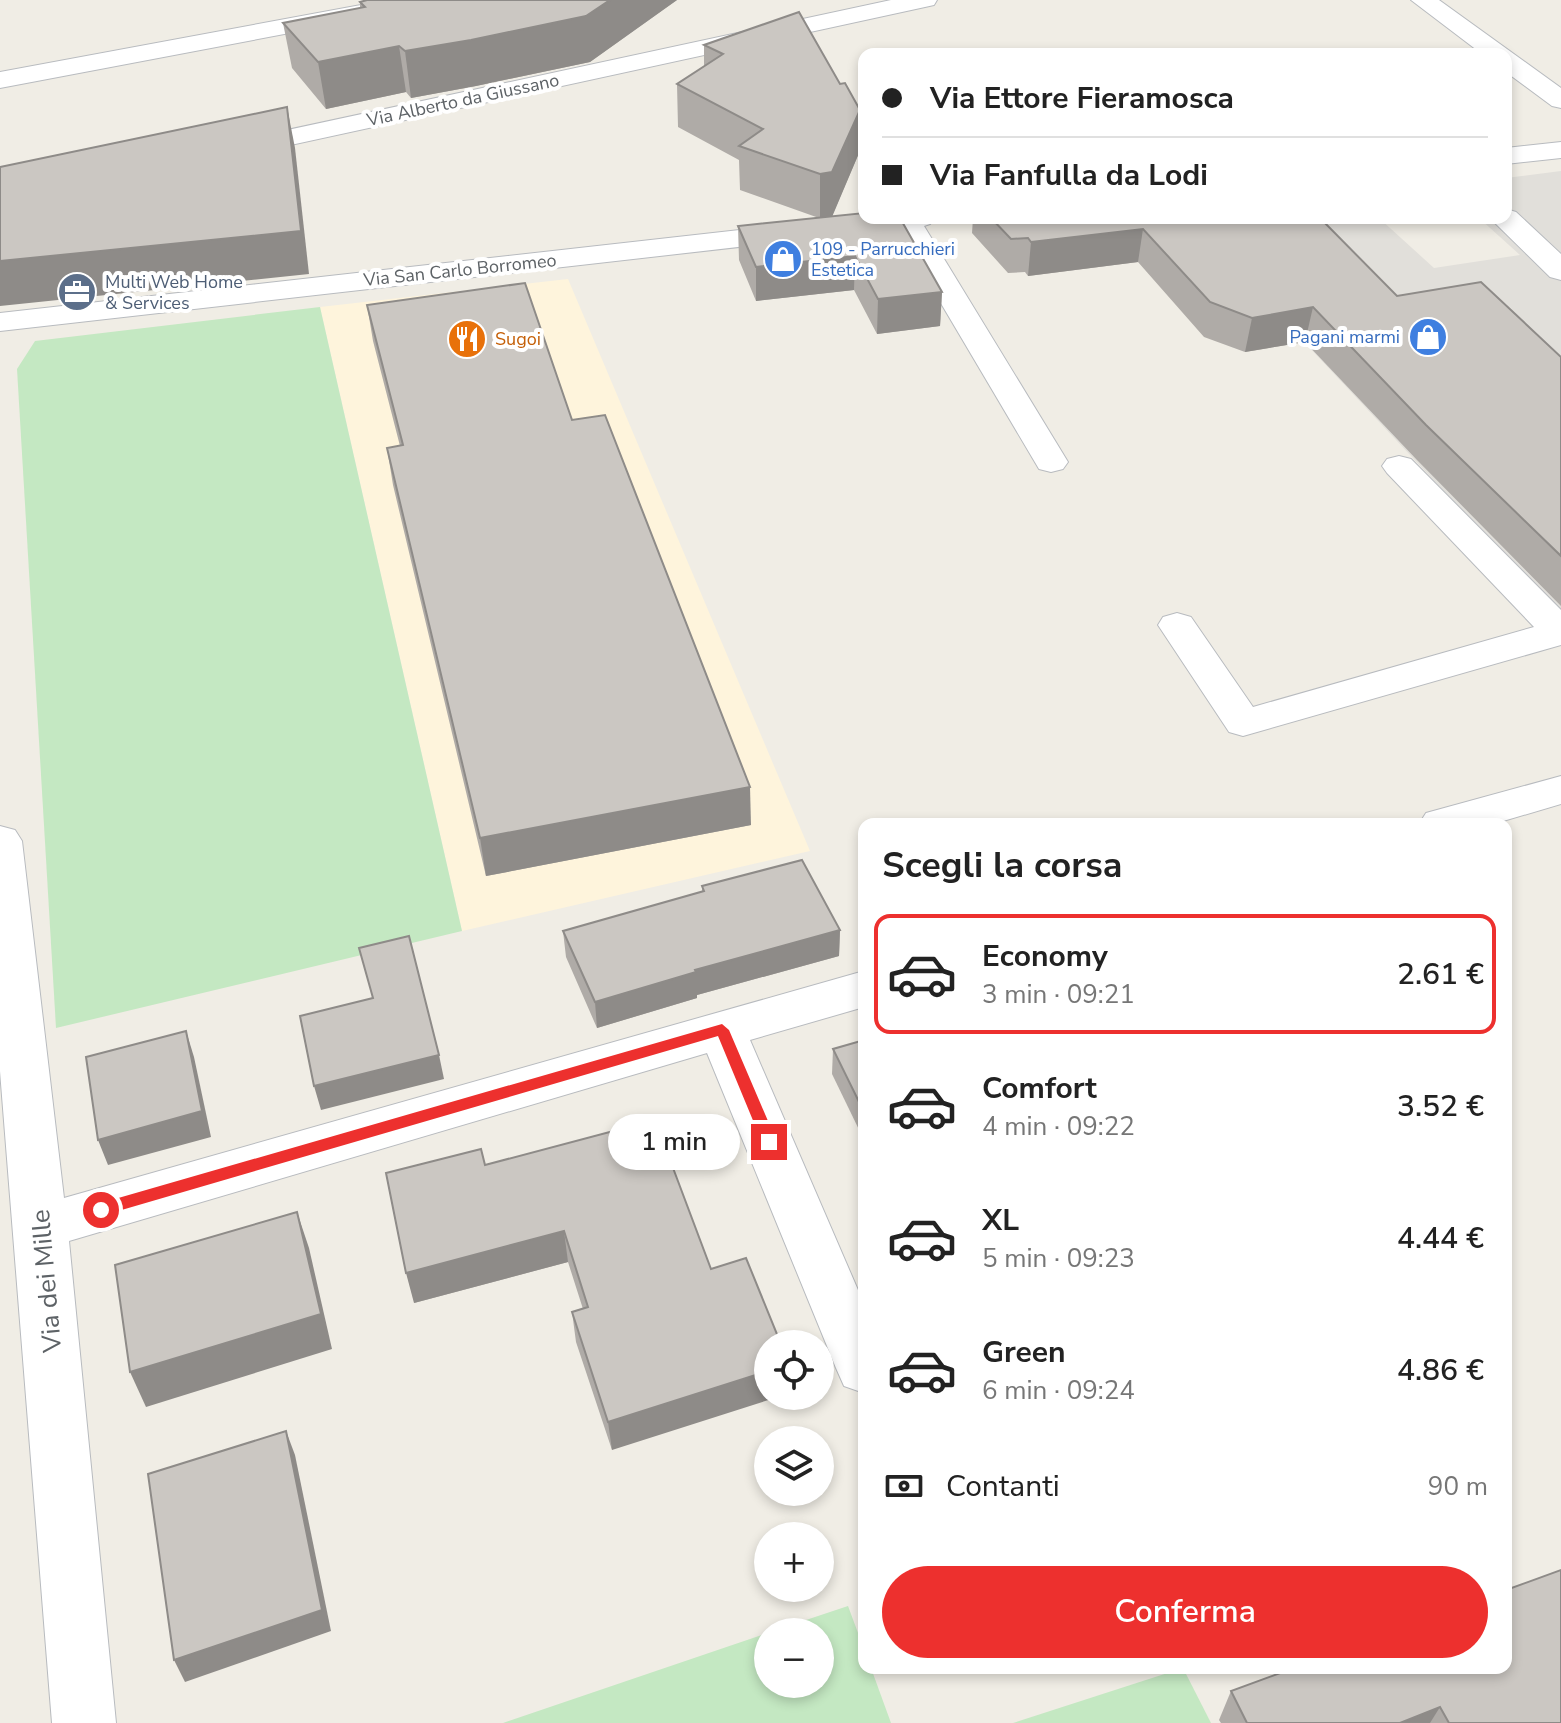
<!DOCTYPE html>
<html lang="it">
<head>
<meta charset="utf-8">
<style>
	:root { --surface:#fff; --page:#f2f2f2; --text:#222; --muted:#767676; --line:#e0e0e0; --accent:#ed302e }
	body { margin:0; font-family:"Nunito Sans",sans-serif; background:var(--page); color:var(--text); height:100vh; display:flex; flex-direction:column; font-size:30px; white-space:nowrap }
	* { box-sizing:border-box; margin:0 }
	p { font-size:26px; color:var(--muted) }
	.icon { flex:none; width:44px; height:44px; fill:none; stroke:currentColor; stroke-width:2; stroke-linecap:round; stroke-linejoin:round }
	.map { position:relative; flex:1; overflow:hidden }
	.details { position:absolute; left:858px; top:818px; width:654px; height:856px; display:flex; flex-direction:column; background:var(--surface); border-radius:16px; box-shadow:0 4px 12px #0003 }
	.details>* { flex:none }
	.hud { position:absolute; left:858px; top:48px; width:654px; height:176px; border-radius:16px; box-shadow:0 4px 12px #0003; display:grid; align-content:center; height:176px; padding:0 24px; background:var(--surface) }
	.controls { position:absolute; left:754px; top:1330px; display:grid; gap:16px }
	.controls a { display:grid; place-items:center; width:80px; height:80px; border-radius:50%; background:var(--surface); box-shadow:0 4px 12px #0003; font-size:40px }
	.end { position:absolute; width:36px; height:36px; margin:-18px; border:10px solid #ed302e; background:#fff; box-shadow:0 0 0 4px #fff }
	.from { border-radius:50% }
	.bubble { position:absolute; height:56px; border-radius:28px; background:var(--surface); box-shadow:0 4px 12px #0003; font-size:26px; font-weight:600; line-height:56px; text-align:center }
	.hud b { display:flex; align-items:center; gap:28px; height:76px; font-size:30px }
	.hud b+b { border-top:2px solid var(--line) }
	.hud i { width:20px; height:20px; background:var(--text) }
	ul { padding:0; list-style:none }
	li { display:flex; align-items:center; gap:24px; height:120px; margin:0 16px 12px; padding:0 8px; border:4px solid transparent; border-radius:16px }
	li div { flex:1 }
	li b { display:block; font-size:30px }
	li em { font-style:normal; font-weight:600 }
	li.active { border-color:var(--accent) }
	li>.icon { width:72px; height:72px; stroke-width:1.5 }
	h2 { padding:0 24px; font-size:36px; line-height:96px }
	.pay { display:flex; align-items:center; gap:20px; height:88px; padding:0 24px; font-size:30px }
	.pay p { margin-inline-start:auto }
	.primary-button { display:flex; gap:16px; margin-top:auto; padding:16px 24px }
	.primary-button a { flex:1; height:92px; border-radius:48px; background:var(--accent); color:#fff; font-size:32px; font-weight:600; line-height:92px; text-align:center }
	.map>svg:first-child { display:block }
	.commercial { fill:#fef4dc }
	.industrial { fill:#e1dfda }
	.green { fill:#c4e8c2 }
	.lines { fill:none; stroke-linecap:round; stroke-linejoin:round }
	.minor-casing { stroke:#b8bbbf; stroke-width:2 }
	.minor { fill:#fff; fill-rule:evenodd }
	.wall { fill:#afaba7 }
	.shaded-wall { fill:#8e8b88 }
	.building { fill:#cbc7c2; stroke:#8e8b88; stroke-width:2 }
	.route { fill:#ed302e }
	.labels { text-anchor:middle; stroke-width:8; stroke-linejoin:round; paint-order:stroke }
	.far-street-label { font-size:18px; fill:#5d6266; stroke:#fff }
	.far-shop-label { font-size:18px; fill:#366cbe; stroke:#fff; text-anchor:start }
	.far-service-label { font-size:18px; fill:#4e5e75; stroke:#fff; text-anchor:start }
	.far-food-label { font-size:18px; fill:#c56008; stroke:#fff; text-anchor:start }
	.near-street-label { font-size:26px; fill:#5d6266; stroke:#fff }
</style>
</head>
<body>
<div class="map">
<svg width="1561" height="1723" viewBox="0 0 1561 1723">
	<rect width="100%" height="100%" fill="#f0ede5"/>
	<path class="commercial" d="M 568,279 L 810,851 L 462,931 L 320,307 Z"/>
	<path class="industrial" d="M 1561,171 L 1561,616 L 1188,218 L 1379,218 L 1434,268 L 1520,255 L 1479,218 L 1506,218 L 1506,178 Z"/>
	<g class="green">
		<path d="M 320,307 L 462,931 L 56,1028 L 17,369 L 35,341 Z"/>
		<path d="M 848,1606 L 864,1649 L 864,1668 L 871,1668 L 891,1723 L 503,1723 L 768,1633 L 768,1684 L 820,1684 L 820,1632 L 770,1632 Z"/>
		<path d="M 1183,1668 L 1211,1723 L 1013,1723 Z"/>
	</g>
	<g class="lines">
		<defs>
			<g id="minor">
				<path d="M 388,0 L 439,0 L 436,5 L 427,7 L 0,88 L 0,72 Z"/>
				<path d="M 891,0 L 937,0 L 934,5 L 925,7 L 236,157 L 226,155 L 222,149 L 226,143 L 236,141 Z"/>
				<path d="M 1411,0 L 1439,0 L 1561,88 L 1561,108 L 1552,106 L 1506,72 L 1506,54 L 1482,54 Z"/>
				<path d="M 1561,142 L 1561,158 L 1506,164 L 1506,148 Z"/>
				<path d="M 1506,209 L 1516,212 L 1561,254 L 1561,280 L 1550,277 L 1496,224 L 1491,218 L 1506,218 Z"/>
				<path d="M 864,216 L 864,218 L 935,218 L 930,224 L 924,226 L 1068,462 L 1063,469 L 1051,472 L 1039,469 L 897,229 L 0,331 L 0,313 Z"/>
				<path d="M 1399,456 L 1411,459 L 1561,610 L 1561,645 L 1243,736 L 1229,732 L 1158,625 L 1163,617 L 1177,613 L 1191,617 L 1253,707 L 1534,627 L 1387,473 L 1382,466 L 1387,459 Z"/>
				<path d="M 1561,776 L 1561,804 L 1493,824 L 1419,824 L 1426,813 Z"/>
				<path d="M 0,826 L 15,830 L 22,841 L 64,1198 L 864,971 L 864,1007 L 750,1040 L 864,1304 L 864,1393 L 844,1386 L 836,1368 L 707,1053 L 69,1241 L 116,1723 L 52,1723 L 0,1071 Z"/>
			</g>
		</defs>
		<use href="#minor" class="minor-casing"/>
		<use href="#minor" class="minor"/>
	</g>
	<g class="wall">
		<path d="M 367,0 L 677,0 L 590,62 L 476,86 L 411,98 L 406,92 L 326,109 L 292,68 L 283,23 L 360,8 L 360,2 Z"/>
		<path d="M 704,45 L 840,84 L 860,110 L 859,153 L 832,216 L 942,292 L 940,326 L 877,334 L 854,290 L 756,301 L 739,260 L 738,226 L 819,218 L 740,190 L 739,160 L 678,127 L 677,84 L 704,67 Z"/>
		<path d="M 973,218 L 1320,218 L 1397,296 L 1561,357 L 1561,606 L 1417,460 L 1305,342 L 1245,352 L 1204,337 L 1138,262 L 1028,276 L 1025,272 L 1008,273 L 972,233 Z"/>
		<path d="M 367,305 L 572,420 L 751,825 L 486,876 L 393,485 L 387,448 L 400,446 L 373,341 Z"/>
		<path d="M 702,886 L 840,930 L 839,956 L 697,995 L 697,998 L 597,1028 L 566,957 L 563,931 L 702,892 Z"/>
		<path d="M 864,1040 L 864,1140 L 832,1074 L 833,1049 Z"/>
		<path d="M 485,1165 L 711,1269 L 612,1450 L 576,1342 L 572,1312 L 583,1309 L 568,1262 L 414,1303 Z"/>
		<path d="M 1561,1570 L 1561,1723 L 1221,1723 L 1219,1720 L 1231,1691 Z"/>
	</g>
	<g class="shaded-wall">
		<path d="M 610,0 L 677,0 L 590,62 L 476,86 L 411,98 L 405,51 Z"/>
		<path d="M 399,46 L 406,92 L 326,109 L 318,62 Z"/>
		<path d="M 287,107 L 295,148 L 309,274 L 0,306 L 0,261 Z"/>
		<path d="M 860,110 L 859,153 L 832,217 L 820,218 L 820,174 Z"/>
		<path d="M 1143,229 L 1138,262 L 1028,276 L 1031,242 Z"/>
		<path d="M 855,256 L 854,290 L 756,301 L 756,267 Z"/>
		<path d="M 942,292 L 940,326 L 877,334 L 878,299 Z"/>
		<path d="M 1313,307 L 1305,342 L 1245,352 L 1252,318 Z"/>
		<path d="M 750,787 L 751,825 L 486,876 L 480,838 Z"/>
		<path d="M 840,930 L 839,956 L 697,995 L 697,998 L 597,1028 L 595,1002 L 695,970 Z"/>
		<path d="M 186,1031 L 194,1057 L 211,1137 L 108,1165 L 98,1140 Z"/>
		<path d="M 439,1055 L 444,1079 L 321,1110 L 314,1086 Z"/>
		<path d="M 297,1212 L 309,1248 L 332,1349 L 146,1407 L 130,1372 Z"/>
		<path d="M 564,1231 L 568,1262 L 414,1303 L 406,1273 Z"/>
		<path d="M 768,1371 L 768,1396 L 781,1396 L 612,1450 L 608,1422 Z"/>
		<path d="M 286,1431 L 295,1455 L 331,1631 L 185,1682 L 174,1660 Z"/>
		<path d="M 1440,1707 L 1430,1723 L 1400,1723 Z"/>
	</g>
	<g class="building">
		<path d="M 367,0 L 610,0 L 586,16 L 471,40 L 405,51 L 399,46 L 318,62 L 283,23 L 365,7 L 360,2 Z"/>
		<path d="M 799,12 L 840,84 L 845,83 L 860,110 L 832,172 L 820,174 L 739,146 L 763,129 L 677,84 L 723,54 L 704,45 Z"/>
		<path d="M 287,107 L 301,231 L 0,261 L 0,167 Z"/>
		<path d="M 864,213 L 864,218 L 900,218 L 942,292 L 878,299 L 855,256 L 756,267 L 738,226 Z"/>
		<path d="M 991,218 L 1320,218 L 1397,296 L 1481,282 L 1561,357 L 1561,556 L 1426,425 L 1313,307 L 1252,318 L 1210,302 L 1143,229 L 1031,242 L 1028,238 L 1011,239 Z"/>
		<path d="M 525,283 L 572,420 L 605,415 L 750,787 L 480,838 L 387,448 L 403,445 L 367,305 Z"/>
		<path d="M 802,860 L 840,930 L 695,970 L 696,972 L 595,1002 L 563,931 L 704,891 L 702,886 Z"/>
		<path d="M 409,936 L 439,1055 L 314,1086 L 300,1016 L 373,998 L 359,948 Z"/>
		<path d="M 186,1031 L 202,1111 L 98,1140 L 86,1057 Z"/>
		<path d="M 864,1040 L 864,1112 L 833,1049 Z"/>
		<path d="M 655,1120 L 711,1269 L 746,1258 L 781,1344 L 768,1344 L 768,1371 L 608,1422 L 572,1312 L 588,1307 L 564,1231 L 406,1273 L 386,1173 L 481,1149 L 485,1165 Z"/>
		<path d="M 297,1212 L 321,1314 L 130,1372 L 115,1265 Z"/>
		<path d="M 286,1431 L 322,1610 L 174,1660 L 148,1474 Z"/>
		<path d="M 1561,1570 L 1561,1723 L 1449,1723 L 1440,1707 L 1400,1723 L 1247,1723 L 1231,1691 L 1294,1668 L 1506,1668 L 1506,1590 Z"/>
	</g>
	<path class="route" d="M 722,1024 L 729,1030 L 777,1142 L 774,1147 L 764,1147 L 718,1036 L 101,1216 L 93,1210 L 101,1203 Z"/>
	<defs>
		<symbol id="shop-disc" viewBox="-11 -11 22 22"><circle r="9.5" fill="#3f7fe0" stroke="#fff"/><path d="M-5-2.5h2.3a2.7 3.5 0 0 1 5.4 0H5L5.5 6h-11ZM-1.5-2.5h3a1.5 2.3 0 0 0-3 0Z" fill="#fff"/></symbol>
		<symbol id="office-disc" viewBox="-11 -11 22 22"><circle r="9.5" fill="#5c6f8a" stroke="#fff"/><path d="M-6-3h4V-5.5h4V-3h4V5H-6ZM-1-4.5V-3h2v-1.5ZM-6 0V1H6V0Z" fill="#fff"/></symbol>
		<symbol id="restaurant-disc" viewBox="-11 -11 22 22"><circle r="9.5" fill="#e8710a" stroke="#fff"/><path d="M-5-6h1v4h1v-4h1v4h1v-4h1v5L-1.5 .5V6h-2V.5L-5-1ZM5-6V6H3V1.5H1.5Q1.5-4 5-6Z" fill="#fff"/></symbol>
	</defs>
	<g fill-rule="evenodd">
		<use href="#shop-disc" x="761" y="237" width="44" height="44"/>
		<use href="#office-disc" x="55" y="270" width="44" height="44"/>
		<use href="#shop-disc" x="1406" y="315" width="44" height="44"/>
		<use href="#restaurant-disc" x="445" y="317" width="44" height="44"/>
	</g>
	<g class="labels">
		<g class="far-street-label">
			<text transform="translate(463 100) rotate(-12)" y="6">Via Alberto da Giussano</text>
			<text transform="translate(460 270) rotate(-6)" y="6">Via San Carlo Borromeo</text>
		</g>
		<g class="far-shop-label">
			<text x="811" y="255">109 - Parrucchieri<tspan x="811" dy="21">Estetica</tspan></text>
			<text x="1400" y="343" text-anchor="end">Pagani marmi</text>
		</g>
		<g class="far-service-label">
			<text x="105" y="288">Multi Web Home<tspan x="105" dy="21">&amp; Services</tspan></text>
		</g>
		<g class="far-food-label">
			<text x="495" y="345">Sugoi</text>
		</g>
		<g class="near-street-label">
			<text transform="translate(46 1281) rotate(-95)" y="9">Via dei Mille</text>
		</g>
	</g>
</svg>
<div class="controls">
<a><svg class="icon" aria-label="locate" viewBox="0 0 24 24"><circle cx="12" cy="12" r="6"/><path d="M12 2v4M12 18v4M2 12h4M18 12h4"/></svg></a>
<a><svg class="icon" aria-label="layers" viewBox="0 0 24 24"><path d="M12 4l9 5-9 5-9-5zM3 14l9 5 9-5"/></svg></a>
<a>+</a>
<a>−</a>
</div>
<i class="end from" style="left:101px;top:1210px"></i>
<i class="end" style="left:769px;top:1142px"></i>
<div class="bubble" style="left:608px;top:1114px;width:132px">1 min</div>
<div class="hud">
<b><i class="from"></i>Via Ettore Fieramosca</b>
<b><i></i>Via Fanfulla da Lodi</b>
</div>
<section class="details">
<h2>Scegli la corsa</h2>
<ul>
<li class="active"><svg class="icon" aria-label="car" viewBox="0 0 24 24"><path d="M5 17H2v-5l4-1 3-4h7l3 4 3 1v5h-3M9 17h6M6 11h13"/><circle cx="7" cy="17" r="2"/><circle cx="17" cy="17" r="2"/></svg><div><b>Economy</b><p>3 min · 09:21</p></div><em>2.61 €</em></li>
<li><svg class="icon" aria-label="car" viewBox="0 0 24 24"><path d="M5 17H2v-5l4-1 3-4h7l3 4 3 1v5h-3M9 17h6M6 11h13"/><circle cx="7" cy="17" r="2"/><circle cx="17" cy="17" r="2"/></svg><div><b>Comfort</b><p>4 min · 09:22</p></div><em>3.52 €</em></li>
<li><svg class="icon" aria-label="car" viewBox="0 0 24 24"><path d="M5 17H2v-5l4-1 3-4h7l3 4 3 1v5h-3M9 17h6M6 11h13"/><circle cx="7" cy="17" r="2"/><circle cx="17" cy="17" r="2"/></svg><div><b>XL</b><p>5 min · 09:23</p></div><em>4.44 €</em></li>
<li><svg class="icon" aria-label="car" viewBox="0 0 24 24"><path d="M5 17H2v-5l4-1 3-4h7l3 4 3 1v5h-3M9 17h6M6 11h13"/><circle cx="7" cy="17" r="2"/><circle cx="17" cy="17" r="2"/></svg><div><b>Green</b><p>6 min · 09:24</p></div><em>4.86 €</em></li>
</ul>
<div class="pay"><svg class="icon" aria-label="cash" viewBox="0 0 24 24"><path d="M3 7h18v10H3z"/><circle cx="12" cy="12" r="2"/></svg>Contanti<p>90 m</p></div>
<div class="primary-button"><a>Conferma</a></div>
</section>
</div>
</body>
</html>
